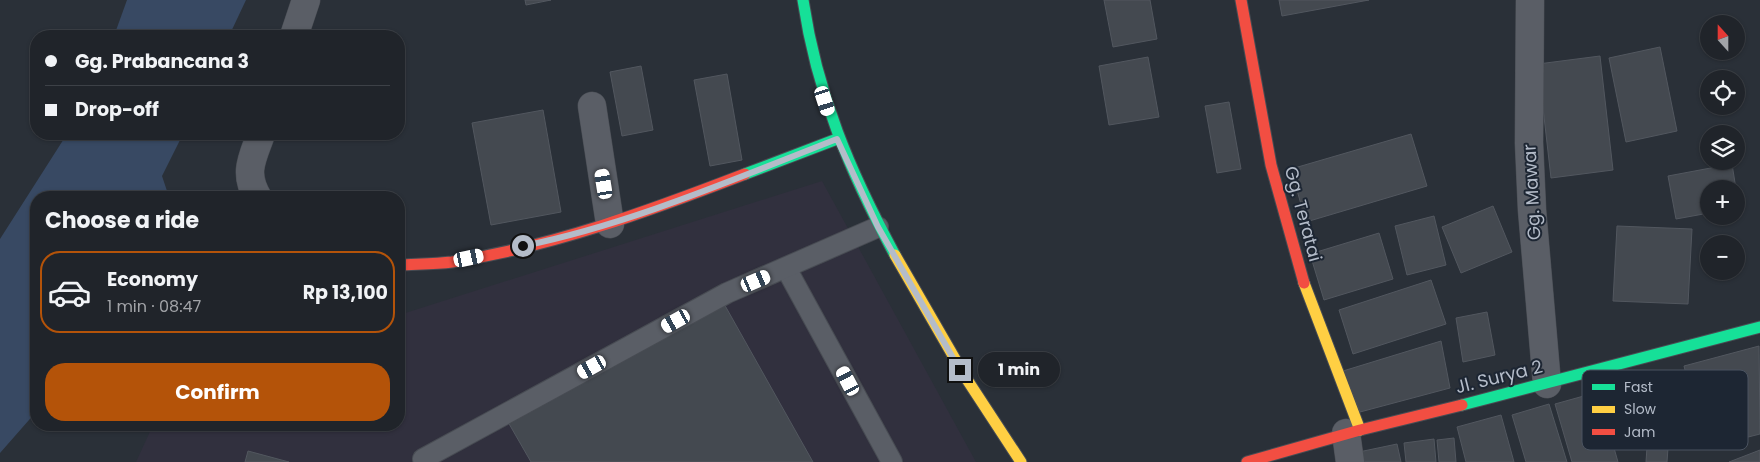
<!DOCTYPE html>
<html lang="en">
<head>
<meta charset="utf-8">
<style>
	:root { --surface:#20242a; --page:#2d3036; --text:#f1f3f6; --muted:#a2a4a8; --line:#3d4147; --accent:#b45309 }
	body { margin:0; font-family:Poppins,sans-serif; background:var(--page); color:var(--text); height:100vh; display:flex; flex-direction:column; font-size:19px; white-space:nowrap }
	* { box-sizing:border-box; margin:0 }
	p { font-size:16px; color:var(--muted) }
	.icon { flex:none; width:28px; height:28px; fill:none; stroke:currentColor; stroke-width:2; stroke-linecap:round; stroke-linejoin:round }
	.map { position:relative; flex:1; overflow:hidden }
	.details { position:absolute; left:30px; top:191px; width:375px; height:240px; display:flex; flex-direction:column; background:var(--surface); border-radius:20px; box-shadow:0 1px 4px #0004,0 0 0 1px var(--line) }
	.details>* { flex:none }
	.banner { position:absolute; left:30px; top:30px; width:375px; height:110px; border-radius:20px; box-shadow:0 1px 4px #0004,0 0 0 1px var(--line); display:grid; align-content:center; height:110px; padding:0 15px; background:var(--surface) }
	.needle { width:32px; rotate:339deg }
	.controls { position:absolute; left:1700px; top:15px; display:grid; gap:10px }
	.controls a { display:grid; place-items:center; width:45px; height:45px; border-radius:50%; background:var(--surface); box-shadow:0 1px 4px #0004,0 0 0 1px var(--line); font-size:25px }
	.end { position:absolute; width:22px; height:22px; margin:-11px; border:6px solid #b4bcc9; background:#111; box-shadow:0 0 0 2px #111 }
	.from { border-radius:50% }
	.bubble { position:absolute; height:35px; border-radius:18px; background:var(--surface); box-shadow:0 1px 4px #0004,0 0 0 1px var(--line); font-size:16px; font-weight:700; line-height:35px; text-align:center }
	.car { position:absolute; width:15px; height:30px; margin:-15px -8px; border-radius:6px; box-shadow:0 0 4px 1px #0007; background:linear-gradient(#fff 24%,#345 0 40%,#fff 0 76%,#345 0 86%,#fff 0) }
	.banner b { display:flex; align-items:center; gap:18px; height:48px; font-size:19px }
	.banner b+b { border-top:1px solid var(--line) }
	.banner i { width:12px; height:12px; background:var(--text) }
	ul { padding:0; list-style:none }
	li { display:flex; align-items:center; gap:15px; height:82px; margin:0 10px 8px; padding:0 5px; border:2px solid transparent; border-radius:20px }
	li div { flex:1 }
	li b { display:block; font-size:19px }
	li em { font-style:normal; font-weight:700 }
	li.on { border-color:var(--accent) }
	li>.icon { width:45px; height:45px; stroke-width:1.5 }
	h2 { padding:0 15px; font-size:22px; line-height:60px }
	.button { display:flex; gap:10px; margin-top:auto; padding:10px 15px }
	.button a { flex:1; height:58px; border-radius:20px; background:var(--accent); color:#fff; font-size:20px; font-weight:700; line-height:58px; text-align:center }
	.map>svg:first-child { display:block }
	.medical { fill:#31303e }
	.water { fill:#384963 }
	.building { fill:#444950; stroke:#52575f }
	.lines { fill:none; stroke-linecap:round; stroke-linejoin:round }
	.lane-casing { stroke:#484c53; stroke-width:22 }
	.street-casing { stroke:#484c53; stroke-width:29 }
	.fast-casing { stroke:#484c53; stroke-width:13 }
	.slow-casing { stroke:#484c53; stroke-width:13 }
	.jam-casing { stroke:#484c53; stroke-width:13 }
	.lane { stroke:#5a5e66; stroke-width:20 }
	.street { stroke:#5a5e66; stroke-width:28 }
	.fast { stroke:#16e098; stroke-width:11 }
	.slow { stroke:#ffcf43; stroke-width:11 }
	.jam { stroke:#f24e42; stroke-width:11 }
	.route { stroke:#b4bcc9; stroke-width:6 }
	.labels { text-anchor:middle; stroke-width:4; stroke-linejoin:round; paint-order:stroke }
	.street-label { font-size:18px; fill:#b4bcc9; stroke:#1d2633 }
	.key { fill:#1d2633; stroke:#4a5360; stroke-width:1 }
	.key-label { font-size:14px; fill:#b4bcc9 }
</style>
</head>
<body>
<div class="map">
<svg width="1760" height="462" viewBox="0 0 1760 462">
	<rect width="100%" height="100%" fill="#2a3038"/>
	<path class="medical" d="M 822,181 L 976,462 L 136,462 L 153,425 L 399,425 L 399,315 Z"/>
	<g class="water">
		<path d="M 127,0 L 246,0 L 229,36 L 114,36 Z"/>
		<path d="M 67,134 L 183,134 L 162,176 L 169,197 L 36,198 L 36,412 L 0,453 L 0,239 Z"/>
	</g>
	<g class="building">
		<path d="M 525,0 L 551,0 L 526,5 Z"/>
		<path d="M 1104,0 L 1150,0 L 1157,39 L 1113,47 Z"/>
		<path d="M 1279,0 L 1369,0 L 1282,16 Z"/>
		<path d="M 1660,47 L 1677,131 L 1626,142 L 1609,58 Z"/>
		<path d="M 1600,56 L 1613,170 L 1551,178 L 1538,64 Z"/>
		<path d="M 1148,57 L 1159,117 L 1109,125 L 1099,66 Z"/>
		<path d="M 641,66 L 653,130 L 622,136 L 610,72 Z"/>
		<path d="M 727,74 L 742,160 L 710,166 L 694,80 Z"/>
		<path d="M 1229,102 L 1241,169 L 1217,173 L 1205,106 Z"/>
		<path d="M 543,110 L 561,212 L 491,225 L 472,123 Z"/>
		<path d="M 1411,134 L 1427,186 L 1306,222 L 1291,169 Z"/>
		<path d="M 1732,164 L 1736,189 L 1709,189 L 1709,213 L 1676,219 L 1668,176 Z"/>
		<path d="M 1493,206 L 1512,252 L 1461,273 L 1442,227 Z"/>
		<path d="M 1434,216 L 1446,265 L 1407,275 L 1395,226 Z"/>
		<path d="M 1617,226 L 1692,229 L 1688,304 L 1613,301 Z"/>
		<path d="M 1379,233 L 1393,279 L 1324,300 L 1310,254 Z"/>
		<path d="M 1431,280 L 1446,324 L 1353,354 L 1339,310 Z"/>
		<path d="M 723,302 L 813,462 L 531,462 L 508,422 Z"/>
		<path d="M 1487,312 L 1495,355 L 1463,362 L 1456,318 Z"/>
		<path d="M 1441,341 L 1450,388 L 1360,412 L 1343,371 Z"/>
		<path d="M 1759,346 L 1760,434 L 1705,448 L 1684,366 Z"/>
		<path d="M 1598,392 L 1618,462 L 1572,462 L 1555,404 Z"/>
		<path d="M 1549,404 L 1567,462 L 1526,462 L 1512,415 Z"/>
		<path d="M 1501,415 L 1514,462 L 1466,462 L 1457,427 Z"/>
		<path d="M 1454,438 L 1456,462 L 1439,462 L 1437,440 Z"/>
		<path d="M 1434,439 L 1436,462 L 1406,462 L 1404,443 Z"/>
		<path d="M 1397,444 L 1401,462 L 1356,462 L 1354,453 Z"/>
		<path d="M 1647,447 L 1668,448 L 1667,462 L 1646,462 Z"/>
		<path d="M 1760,450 L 1760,462 L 1729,462 Z"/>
		<path d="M 248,451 L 289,462 L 245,462 Z"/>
	</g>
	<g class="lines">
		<defs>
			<g id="lane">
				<path d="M 786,268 L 892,462"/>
				<path d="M 424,462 L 423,459 L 727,293 L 878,227"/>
			</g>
			<g id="street">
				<path d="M 1530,0 L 1529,143 L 1532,210 L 1547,384"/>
				<path d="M 294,36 L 306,0"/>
				<path d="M 592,106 L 610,224"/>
				<path d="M 258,198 C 243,173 252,159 261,134"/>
				<path d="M 1346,433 L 1350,462"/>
			</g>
			<g id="fast">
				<path d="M 803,0 C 817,94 850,172 895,255"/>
				<path d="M 745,174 L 837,139"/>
				<path d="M 1462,405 L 1760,327"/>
			</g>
			<g id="slow">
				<path d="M 895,255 L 966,378 L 1021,462"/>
				<path d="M 1304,283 L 1360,430"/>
			</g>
			<g id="jam">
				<path d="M 1241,0 L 1271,165 L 1304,283"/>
				<path d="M 399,265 C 416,264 435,264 452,262 C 554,246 649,211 745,174"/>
				<path d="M 1247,462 L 1360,430 L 1462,405"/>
			</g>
		</defs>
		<use href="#lane" class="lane-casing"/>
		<use href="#street" class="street-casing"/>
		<use href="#fast" class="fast-casing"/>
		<use href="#slow" class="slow-casing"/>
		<use href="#jam" class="jam-casing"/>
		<use href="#lane" class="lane"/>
		<use href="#street" class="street"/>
		<use href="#fast" class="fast"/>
		<use href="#slow" class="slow"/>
		<use href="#jam" class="jam"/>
	</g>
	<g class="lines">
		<path class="route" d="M 523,246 C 631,224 734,179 837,139 L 878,227 L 960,370"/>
	</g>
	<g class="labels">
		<g class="street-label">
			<text transform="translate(1532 192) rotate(-93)" y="6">Gg. Mawar</text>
			<text transform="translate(1303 214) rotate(75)" y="6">Gg. Teratai</text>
			<text transform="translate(1499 377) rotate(-14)" y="6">Jl. Surya 2</text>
		</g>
	</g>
	<rect x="1582" y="370" width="166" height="80" rx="8" class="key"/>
	<rect x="1592" y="384" width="23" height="6" fill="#16e098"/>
	<rect x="1592" y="406" width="23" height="7" fill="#ffcf43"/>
	<rect x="1592" y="429" width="23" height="6" fill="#f24e42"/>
	<g class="key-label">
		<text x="1624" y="392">Fast</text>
		<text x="1624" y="414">Slow</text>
		<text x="1624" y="437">Jam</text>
	</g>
</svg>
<div class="controls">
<a><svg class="needle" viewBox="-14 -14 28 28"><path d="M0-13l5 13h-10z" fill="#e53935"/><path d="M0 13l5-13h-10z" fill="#a2a4a8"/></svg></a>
<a><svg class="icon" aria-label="locate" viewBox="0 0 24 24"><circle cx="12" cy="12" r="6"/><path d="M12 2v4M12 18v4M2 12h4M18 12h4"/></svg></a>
<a><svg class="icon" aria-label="layers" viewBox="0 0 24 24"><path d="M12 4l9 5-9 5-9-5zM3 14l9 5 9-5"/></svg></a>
<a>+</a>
<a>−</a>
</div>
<i class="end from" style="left:523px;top:246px"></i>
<i class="end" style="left:960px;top:370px"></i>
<div class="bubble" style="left:978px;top:352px;width:82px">1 min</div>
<i class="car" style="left:825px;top:101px;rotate:162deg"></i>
<i class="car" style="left:604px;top:184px;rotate:351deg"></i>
<i class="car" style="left:469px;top:258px;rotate:78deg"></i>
<i class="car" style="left:756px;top:281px;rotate:67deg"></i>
<i class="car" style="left:676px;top:321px;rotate:241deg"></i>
<i class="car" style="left:592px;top:367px;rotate:241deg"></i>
<i class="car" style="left:848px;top:381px;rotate:332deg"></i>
<div class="banner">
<b><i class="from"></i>Gg. Prabancana 3</b>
<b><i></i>Drop-off</b>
</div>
<section class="details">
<h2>Choose a ride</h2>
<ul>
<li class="on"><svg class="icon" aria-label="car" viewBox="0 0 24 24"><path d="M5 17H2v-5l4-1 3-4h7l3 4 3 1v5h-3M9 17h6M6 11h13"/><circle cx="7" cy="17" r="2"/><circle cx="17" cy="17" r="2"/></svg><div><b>Economy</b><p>1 min · 08:47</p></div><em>Rp 13,100</em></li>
</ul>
<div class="button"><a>Confirm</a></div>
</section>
</div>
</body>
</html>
